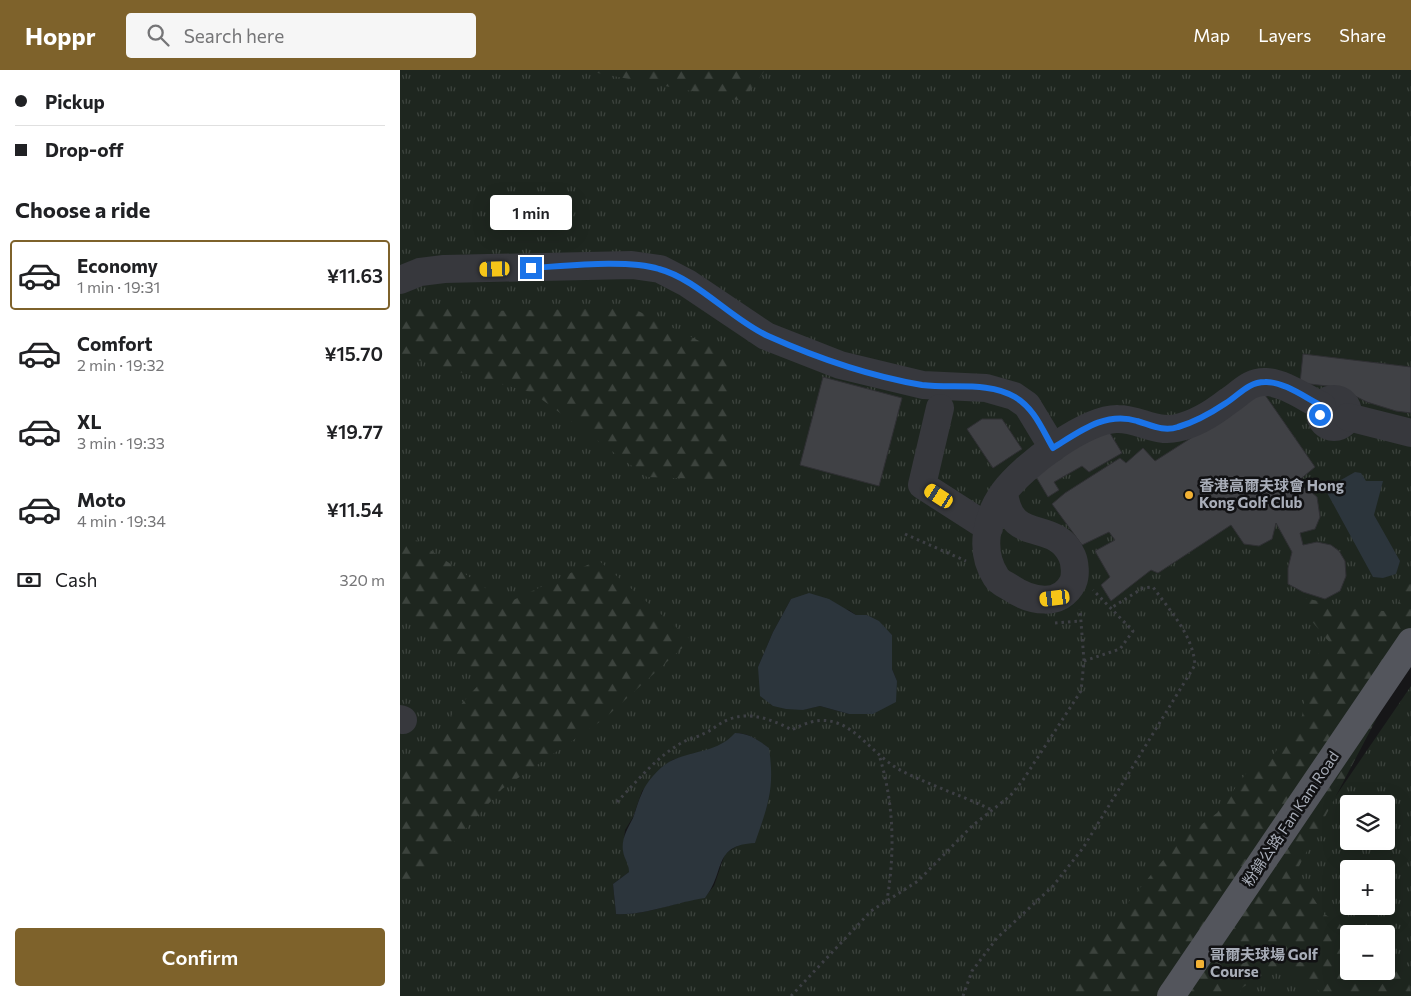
<!DOCTYPE html>
<html lang="en">
<head>
<meta charset="utf-8">
<style>
	:root { --surface:#fff; --page:#f6f6f6; --text:#202124; --muted:#757577; --line:#e0e0e0; --accent:#7e622b }
	body { margin:0; font-family:Commissioner,"Noto Sans SC",sans-serif; background:var(--page); color:var(--text); height:100vh; display:flex; flex-direction:column; font-size:19px; white-space:nowrap }
	* { box-sizing:border-box; margin:0 }
	p { font-size:16px; color:var(--muted) }
	.icon { flex:none; width:28px; height:28px; fill:none; stroke:currentColor; stroke-width:2; stroke-linecap:round; stroke-linejoin:round }
	.map { position:relative; flex:1; overflow:hidden }
	.side { display:flex; flex-direction:column; background:var(--surface); width:400px }
	.side>* { flex:none }
	.hud { display:grid; align-content:center; height:110px; padding:0 15px; background:var(--surface) }
	.fabs { position:absolute; left:940px; top:725px; display:grid; gap:10px }
	.fabs a { display:grid; place-items:center; width:55px; height:55px; border-radius:5px; background:var(--surface); box-shadow:0 5px 20px #0002; font-size:25px }
	.end { position:absolute; width:22px; height:22px; margin:-11px; border:6px solid #1a73e8; background:#fff; box-shadow:0 0 0 2px #fff }
	.from { border-radius:50% }
	.bubble { position:absolute; height:35px; border-radius:5px; background:var(--surface); box-shadow:0 5px 20px #0002; font-size:16px; font-weight:600; line-height:35px; text-align:center }
	.car { position:absolute; width:15px; height:30px; margin:-15px -8px; border-radius:6px; box-shadow:0 0 4px 1px #0007; background:linear-gradient(#f5c518 24%,#345 0 40%,#f5c518 0 76%,#345 0 86%,#f5c518 0) }
	.hud b { display:flex; align-items:center; gap:18px; height:48px; font-size:19px }
	.hud b+b { border-top:1px solid var(--line) }
	.hud i { width:12px; height:12px; background:var(--text) }
	ul { padding:0; list-style:none }
	li { display:flex; align-items:center; gap:15px; height:70px; margin:0 10px 8px; padding:0 5px; border:2px solid transparent; border-radius:5px }
	li div { flex:1 }
	li b { display:block; font-size:19px }
	li em { font-style:normal; font-weight:600 }
	li.active { border-color:var(--accent) }
	li>.icon { width:45px; height:45px; stroke-width:1.5 }
	h2 { padding:0 15px; font-size:22px; line-height:60px }
	.pay { display:flex; align-items:center; gap:12px; height:55px; padding:0 15px; font-size:19px }
	.pay p { margin-inline-start:auto }
	.primary-button { display:flex; gap:10px; margin-top:auto; padding:10px 15px }
	.primary-button a { flex:1; height:58px; border-radius:5px; background:var(--accent); color:#fff; font-size:20px; font-weight:600; line-height:58px; text-align:center }
	header { display:flex; align-items:center; gap:30px; box-sizing:border-box; height:70px; padding:0 25px; background:var(--accent); color:#fff }
	header strong { font-size:24px }
	nav { display:flex; gap:28px; margin-inline-start:auto; font-size:18px }
	.search { width:350px; height:45px; background:var(--page); display:flex; align-items:center; gap:12px; box-sizing:border-box; padding:0 18px; border-radius:5px; color:var(--muted); font-size:19px }
	main { display:flex; flex:1; min-height:0 }
	.map>svg:first-child { display:block }
	.grass { fill:url(#grass-tufts); fill-rule:evenodd }
	.forest { fill:url(#forest-firs) }
	.water { fill:#2c353c }
	.building { fill:#404145; stroke:#303034 }
	.lines { fill:none; stroke-linecap:round; stroke-linejoin:round }
	.path { stroke:#3d3f44; stroke-width:3; stroke-dasharray:2.5 4; stroke-linecap:butt }
	.minor { stroke:#37383d; stroke-width:28 }
	.major { stroke:#53555c; stroke-width:28 }
	.route { stroke:#1a73e8; stroke-width:6 }
	.poi-dot { fill:#f2b134; stroke:#111113; stroke-width:2 }
	.labels { text-anchor:middle; stroke-width:5; stroke-linejoin:round; paint-order:stroke }
	.poi-label { font-size:15px; font-weight:bold; fill:#a8adb8; stroke:#111113; text-anchor:start }
	.street-label { font-size:15px; fill:#a8adb8; stroke:#111113 }
</style>
</head>
<body>
<header>
<strong>Hoppr</strong>
<div class="search"><svg class="icon" aria-label="search" viewBox="0 0 24 24"><circle cx="10" cy="10" r="6"/><path d="M15 15l6 6"/></svg>Search here</div>
<nav><a>Map</a><a>Layers</a><a>Share</a></nav>
</header>
<main>
<section class="side">
<div class="hud">
<b><i class="from"></i>Pickup</b>
<b><i></i>Drop-off</b>
</div>
<h2>Choose a ride</h2>
<ul>
<li class="active"><svg class="icon" aria-label="car" viewBox="0 0 24 24"><path d="M5 17H2v-5l4-1 3-4h7l3 4 3 1v5h-3M9 17h6M6 11h13"/><circle cx="7" cy="17" r="2"/><circle cx="17" cy="17" r="2"/></svg><div><b>Economy</b><p>1 min · 19:31</p></div><em>¥11.63</em></li>
<li><svg class="icon" aria-label="car" viewBox="0 0 24 24"><path d="M5 17H2v-5l4-1 3-4h7l3 4 3 1v5h-3M9 17h6M6 11h13"/><circle cx="7" cy="17" r="2"/><circle cx="17" cy="17" r="2"/></svg><div><b>Comfort</b><p>2 min · 19:32</p></div><em>¥15.70</em></li>
<li><svg class="icon" aria-label="car" viewBox="0 0 24 24"><path d="M5 17H2v-5l4-1 3-4h7l3 4 3 1v5h-3M9 17h6M6 11h13"/><circle cx="7" cy="17" r="2"/><circle cx="17" cy="17" r="2"/></svg><div><b>XL</b><p>3 min · 19:33</p></div><em>¥19.77</em></li>
<li><svg class="icon" aria-label="car" viewBox="0 0 24 24"><path d="M5 17H2v-5l4-1 3-4h7l3 4 3 1v5h-3M9 17h6M6 11h13"/><circle cx="7" cy="17" r="2"/><circle cx="17" cy="17" r="2"/></svg><div><b>Moto</b><p>4 min · 19:34</p></div><em>¥11.54</em></li>
</ul>
<div class="pay"><svg class="icon" aria-label="cash" viewBox="0 0 24 24"><path d="M3 7h18v10H3z"/><circle cx="12" cy="12" r="2"/></svg>Cash<p>320 m</p></div>
<div class="primary-button"><a>Confirm</a></div>
</section>
<div class="map">
<svg width="1011" height="926" viewBox="0 0 1011 926">
	<defs>
		<pattern id="grass-tufts" width="24" height="20" patternUnits="userSpaceOnUse" patternTransform="scale(1.25)"><rect width="24" height="20" fill="#1e261f"/><path d="M3 7l-1-3M5 7V3M7 7l1-3M15 17l-1-3M17 17v-4M19 17l1-3" fill="none" stroke="#3c433d"/></pattern>
		<pattern id="forest-firs" width="22" height="20" patternUnits="userSpaceOnUse" patternTransform="scale(1.25)"><rect width="22" height="20" fill="#1e261f"/><path d="M5 1l3.5 6h-7zM16 11l3.5 6h-7z" fill="#3c433d"/></pattern>
	</defs>
	<rect width="100%" height="100%" fill="#161618"/>
	<g class="grass">
		<path d="M 0,0 L 1011,0 L 1011,536 L 745,926 L 0,926 ZM 391,529 L 449,540 L 456,545 L 467,545 L 492,565 L 492,599 L 497,611 L 449,644 L 420,636 L 402,640 L 358,597 L 373,562 ZM 336,663 C 349,663 358,670 368,678 L 340,774 L 325,784 L 314,816 L 305,827 C 277,832 243,846 216,844 L 213,814 L 229,802 L 229,795 L 223,780 L 225,760 L 233,747 L 242,721 L 272,690 L 315,678 L 327,673 Z"/>
		<path d="M 1011,616 L 1011,926 L 799,926 ZM 949,734 L 986,734 L 986,771 L 949,771 ZM 949,799 L 986,799 L 986,836 L 949,836 ZM 949,864 L 986,864 L 986,901 L 949,901 Z"/>
	</g>
	<g class="forest">
		<path d="M 182,0 L 365,0 L 343,31 Z"/>
		<path d="M 12,234 L 90,241 L 232,238 L 332,287 L 331,410 L 247,407 L 133,323 L 0,285 L 0,243 Z"/>
		<path d="M 0,459 L 107,533 L 198,490 L 291,570 L 204,649 L 102,719 L 0,831 L 0,694 L 6,696 L 82,611 L 0,532 Z"/>
		<path d="M 1011,508 L 1011,583 L 896,802 L 923,843 L 954,864 L 949,864 L 949,901 L 986,901 L 986,885 L 1007,899 L 1011,926 L 926,926 L 881,894 L 840,919 L 842,926 L 664,926 L 670,915 L 671,879 L 706,859 L 779,771 L 817,743 L 853,694 L 874,684 L 902,646 L 910,591 L 930,573 L 890,525 L 951,538 L 994,542 Z"/>
	</g>
	<g class="water">
		<path d="M 955,402 L 961,403 L 966,411 L 983,411 L 974,445 L 1000,491 L 996,504 L 983,508 L 973,507 L 925,419 Z"/>
		<path d="M 409,523 L 429,529 L 456,545 L 467,545 L 479,551 L 492,565 L 492,599 L 497,611 L 496,632 L 473,644 L 449,644 L 420,636 L 403,640 L 386,639 L 373,636 L 360,626 L 358,597 L 373,562 L 391,529 Z"/>
		<path d="M 335,663 C 349,663 358,670 369,678 C 375,719 368,735 355,773 C 312,775 326,802 305,828 C 277,832 243,846 216,844 L 213,814 L 229,802 C 229,793 224,789 223,781 C 221,769 228,758 233,748 C 236,740 238,731 242,723 C 246,712 262,694 273,690 C 295,680 318,682 335,663 Z"/>
	</g>
	<g class="building">
		<path d="M 903,284 L 1011,297 L 1011,343 L 996,341 L 967,332 L 937,317 L 900,313 Z"/>
		<path d="M 423,307 L 502,328 L 479,416 L 400,395 Z"/>
		<path d="M 863,322 L 915,397 L 892,416 L 906,418 L 917,427 L 920,447 L 915,459 L 900,463 L 903,475 L 917,472 L 931,475 L 939,481 L 945,491 L 946,506 L 940,521 L 925,529 L 903,522 L 888,514 L 888,498 L 892,482 L 876,453 L 872,469 L 859,476 L 844,474 L 831,455 L 758,503 L 751,500 L 711,531 L 701,515 L 710,507 L 695,481 L 715,470 L 709,462 L 682,475 L 652,434 L 665,423 L 720,388 L 726,393 L 743,378 L 755,391 Z"/>
		<path d="M 582,349 L 602,349 L 622,379 L 593,398 L 567,359 Z"/>
		<path d="M 705,355 L 722,383 L 689,402 L 682,396 L 654,412 L 659,420 L 648,427 L 632,400 Z"/>
	</g>
	<g class="lines">
		<g class="path">
			<path d="M 505,464 L 566,491"/>
			<path d="M 655,553 L 680,551"/>
			<path d="M 684,591 L 720,579 L 733,561 L 693,520"/>
			<path d="M 480,688 C 494,735 495,782 487,830"/>
			<path d="M 217,732 C 238,710 258,685 285,671 C 291,668 298,667 303,664 C 313,660 320,652 330,649 C 350,641 374,650 392,660 C 447,629 463,682 504,702 C 532,716 563,726 592,740"/>
			<path d="M 391,926 L 471,841 L 518,811 L 572,756 L 610,726 L 623,710 L 681,621 L 684,591 L 680,539"/>
			<path d="M 563,926 L 572,901 L 597,868 L 653,816 L 683,778 L 795,595 C 793,565 770,541 753,517 L 743,518 L 711,538"/>
		</g>
		<g class="minor">
			<path d="M 0,210 L 20,202 L 44,199 L 232,195 L 260,199 L 287,213 L 366,266 L 440,295 L 523,315 L 586,318 L 614,326 L 627,335 L 653,378"/>
			<circle cx="934" cy="343" r="14"/>
			<path d="M 540,338 L 522,415 L 589,458"/>
			<path d="M 948,347 L 1011,363"/>
			<path d="M 604,422 C 610,477 654,447 672,486 C 675,493 676,505 673,512 C 661,538 630,531 611,518 C 606,515 599,512 596,507 C 579,481 586,447 604,422 C 622,397 686,348 718,349 C 739,349 756,363 777,358 C 795,354 813,343 827,332 C 840,324 849,311 866,312 C 885,313 905,328 922,336"/>
			<path d="M 0,649 L 3,650"/>
		</g>
		<path class="major" d="M 771,926 L 1011,572"/>
	</g>
	<g class="lines">
		<path class="route" d="M 131,198 C 166,196 227,189 259,199 C 297,209 332,250 368,266 C 417,288 469,306 522,315 C 552,319 588,311 615,327 C 634,338 642,359 653,378 C 679,362 705,341 737,351 C 751,355 763,362 778,357 C 795,352 811,343 826,333 C 839,325 848,312 865,312 C 883,311 906,328 922,336 L 920,345"/>
	</g>
	<g class="poi-dot">
		<circle cx="789" cy="425" r="5"/>
		<rect x="795" y="889" width="10" height="10" rx="2.5"/>
	</g>
	<g class="labels">
		<g class="poi-label">
			<text x="799" y="421">香港高爾夫球會 Hong<tspan x="799" dy="17">Kong Golf Club</tspan></text>
			<text x="810" y="890">哥爾夫球場 Golf<tspan x="810" dy="17">Course</tspan></text>
		</g>
		<g class="street-label">
			<text transform="translate(891 749) rotate(-56)" y="5">粉錦公路 Fan Kam Road</text>
		</g>
	</g>
</svg>
<div class="fabs">
<a><svg class="icon" aria-label="layers" viewBox="0 0 24 24"><path d="M12 4l9 5-9 5-9-5zM3 14l9 5 9-5"/></svg></a>
<a>+</a>
<a>−</a>
</div>
<i class="end from" style="left:920px;top:345px"></i>
<i class="end" style="left:131px;top:198px"></i>
<div class="bubble" style="left:90px;top:125px;width:82px">1 min</div>
<i class="car" style="left:95px;top:199px;rotate:268deg"></i>
<i class="car" style="left:539px;top:426px;rotate:303deg"></i>
<i class="car" style="left:655px;top:528px;rotate:263deg"></i>
</div>
</main>
</body>
</html>
